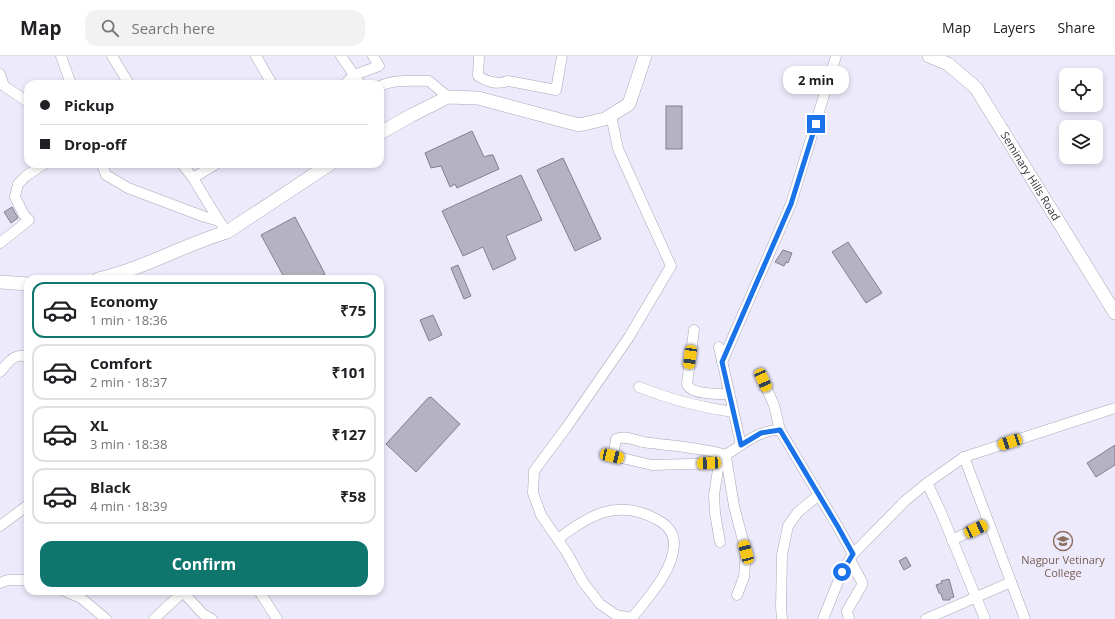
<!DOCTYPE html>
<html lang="en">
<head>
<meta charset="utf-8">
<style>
	:root { --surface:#fff; --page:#f2f2f2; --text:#202124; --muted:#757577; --line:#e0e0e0; --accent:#0f766e }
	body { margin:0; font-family:"Open Sans",sans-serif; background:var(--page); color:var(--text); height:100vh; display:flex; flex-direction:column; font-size:15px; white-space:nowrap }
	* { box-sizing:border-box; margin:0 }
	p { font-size:13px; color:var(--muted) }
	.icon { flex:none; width:22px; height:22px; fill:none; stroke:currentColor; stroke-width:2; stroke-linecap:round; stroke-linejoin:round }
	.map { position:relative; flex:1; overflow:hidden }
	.details { position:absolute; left:24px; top:219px; width:360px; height:320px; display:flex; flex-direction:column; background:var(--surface); border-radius:12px; box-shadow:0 2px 6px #0003 }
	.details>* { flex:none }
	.hud { position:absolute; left:24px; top:24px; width:360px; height:88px; border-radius:12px; box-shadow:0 2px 6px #0003; display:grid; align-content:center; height:88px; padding:0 16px; background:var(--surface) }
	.fabs { position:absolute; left:1059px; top:12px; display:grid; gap:8px }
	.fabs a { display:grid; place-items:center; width:44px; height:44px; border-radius:8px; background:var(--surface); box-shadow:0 2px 6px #0003; font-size:20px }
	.end { position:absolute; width:18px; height:18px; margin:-9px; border:5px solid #1a73e8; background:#fff; box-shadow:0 0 0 2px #fff }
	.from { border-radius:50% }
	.bubble { position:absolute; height:28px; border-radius:12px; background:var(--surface); box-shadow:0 2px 6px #0003; font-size:13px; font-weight:700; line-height:28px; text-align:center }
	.car { position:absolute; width:12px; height:24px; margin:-12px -6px; border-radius:5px; box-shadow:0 0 3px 1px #0007; background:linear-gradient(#f5c518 24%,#345 0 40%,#f5c518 0 76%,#345 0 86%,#f5c518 0) }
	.hud b { display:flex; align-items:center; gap:14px; height:38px; font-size:15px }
	.hud b+b { border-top:1px solid var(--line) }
	.hud i { width:10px; height:10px; background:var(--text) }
	ul { padding:7px 0 0; list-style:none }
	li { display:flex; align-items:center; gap:12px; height:56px; margin:0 8px 6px; padding:0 8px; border:2px solid var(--line); border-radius:12px }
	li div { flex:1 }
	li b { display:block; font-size:15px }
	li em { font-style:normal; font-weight:700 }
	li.current { border-color:var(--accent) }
	li>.icon { width:36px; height:36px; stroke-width:1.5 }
	.action { display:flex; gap:8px; margin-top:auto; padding:8px 16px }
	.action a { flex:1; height:46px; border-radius:12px; background:var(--accent); color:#fff; font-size:16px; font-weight:700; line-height:46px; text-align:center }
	header { display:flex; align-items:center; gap:24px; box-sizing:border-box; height:56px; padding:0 20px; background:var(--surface); border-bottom:1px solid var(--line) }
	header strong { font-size:19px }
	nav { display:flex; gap:22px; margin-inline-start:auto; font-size:14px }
	.search { width:280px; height:36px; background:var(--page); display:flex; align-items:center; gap:10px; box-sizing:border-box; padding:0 14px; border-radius:12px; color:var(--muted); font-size:15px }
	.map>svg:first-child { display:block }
	.building { fill:#b5b3c2; stroke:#82808e }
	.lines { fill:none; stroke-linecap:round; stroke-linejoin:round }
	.minor-casing { stroke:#a9a7b6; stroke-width:11 }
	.tertiary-casing { stroke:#a9a7b6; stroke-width:14 }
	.minor { stroke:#fff; stroke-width:10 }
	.tertiary { stroke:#fff; stroke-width:13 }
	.route { stroke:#1a73e8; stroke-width:5 }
	.labels { text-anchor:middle; stroke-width:3.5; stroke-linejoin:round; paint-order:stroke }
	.street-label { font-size:11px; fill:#34343a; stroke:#edebfb }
	.education-label { font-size:11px; fill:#785e54; stroke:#edebfb }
</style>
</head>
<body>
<header>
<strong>Map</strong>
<div class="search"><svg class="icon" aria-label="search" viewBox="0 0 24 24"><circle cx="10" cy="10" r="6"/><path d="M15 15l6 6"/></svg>Search here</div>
<nav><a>Map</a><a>Layers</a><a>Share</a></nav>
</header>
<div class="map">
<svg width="1115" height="563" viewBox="0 0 1115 563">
	<rect width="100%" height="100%" fill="#edebfb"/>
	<g class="building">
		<rect x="666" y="50" width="16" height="43"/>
		<path d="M 472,75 L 484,101 L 490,99 L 493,99 L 499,113 L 457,132 L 455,128 L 450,131 L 441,110 L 431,112 L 425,97 Z"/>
		<path d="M 563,102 L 601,183 L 575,195 L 537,114 Z"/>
		<path d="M 521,119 L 542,164 L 506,180 L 516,203 L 493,214 L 483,191 L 463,200 L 442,155 Z"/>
		<path d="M 12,151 L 18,162 L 11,167 L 4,156 Z"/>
		<path d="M 295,161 L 325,218 L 315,223 L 285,223 L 261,179 Z"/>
		<path d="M 848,186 L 882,237 L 866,247 L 832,196 Z"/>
		<path d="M 783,194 L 792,197 L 788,207 L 786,206 L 784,210 L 775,206 Z"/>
		<path d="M 458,209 L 471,240 L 464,243 L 451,212 Z"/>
		<path d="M 433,259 L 442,279 L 429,285 L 420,264 Z"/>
		<path d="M 431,341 L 460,368 L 416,416 L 386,388 L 428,342 Z"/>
		<path d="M 1115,389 L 1115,409 L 1096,421 L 1087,407 Z"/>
		<path d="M 906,501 L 911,510 L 904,514 L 899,505 Z"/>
		<path d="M 949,523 L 954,541 L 950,542 L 950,544 L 943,544 L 941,538 L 939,537 L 936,529 L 942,527 L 941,525 Z"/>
	</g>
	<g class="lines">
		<defs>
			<g id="minor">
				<path d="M 61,0 L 71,28"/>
				<path d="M 112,0 L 129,28"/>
				<path d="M 256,0 L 272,28"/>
				<path d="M 341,0 L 354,19 L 345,28"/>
				<path d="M 479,0 L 478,20 C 488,26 497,29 508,25 L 556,34 L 562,0"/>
				<path d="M 0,18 L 4,30 L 28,46"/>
				<path d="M 360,28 L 354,19 L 379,10 L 373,0"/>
				<path d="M 380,30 C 394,23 413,25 429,25 L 448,41"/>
				<path d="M 102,108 L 106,119 L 128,132 L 205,161 L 219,165 L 227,176"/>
				<path d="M 182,108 L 193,122 L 219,165"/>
				<path d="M 193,122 L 216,108"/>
				<path d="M 0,187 L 29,164 L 24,159 L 15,141 L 18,128 L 26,120 L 44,108"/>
				<path d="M 694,274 L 687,328 C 691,339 719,338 729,338"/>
				<path d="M 719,291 L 741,389"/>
				<path d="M 722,306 L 791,148 L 836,0"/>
				<path d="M 0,316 C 8,307 14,296 28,301"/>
				<path d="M 763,324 L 774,349 L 780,374"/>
				<path d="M 639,331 C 671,344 698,351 733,356"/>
				<path d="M 726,401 L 734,450 L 746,496 L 744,521 L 737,539"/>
				<path d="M 964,401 L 1025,563"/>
				<path d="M 719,407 L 714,439 L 715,457 L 720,486"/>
				<path d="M 726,407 L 652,409 L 613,400 L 616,383 C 625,379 634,384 643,386 C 671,390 699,391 726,399 C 742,389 760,373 780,374 L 838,471 L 853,498"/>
				<path d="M 927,427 L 940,454 L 985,563"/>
				<path d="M 0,470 L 28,449"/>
				<path d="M 558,483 C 590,458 619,442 658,464 C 667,469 674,477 674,488 C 674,514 647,543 632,562 L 616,559 L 600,548 L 583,526 L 567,497 L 541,459 L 533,437 L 534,415 L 566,372 L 629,281 L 671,210 L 618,93 L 611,59"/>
				<path d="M 952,484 L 988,467"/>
				<path d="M 0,527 L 8,524 L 28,524"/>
				<path d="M 64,535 L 81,542 L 106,563"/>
				<path d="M 182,535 L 203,558 L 212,563"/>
				<path d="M 259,535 L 277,563"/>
				<path d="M 154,563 L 183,536"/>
				<path d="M 782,563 L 781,551 L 782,499 L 788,470 L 798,456 L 819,439"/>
				<path d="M 823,563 L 842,516 L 853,498 L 905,445 L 927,427 L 964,401 L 1115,352"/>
				<path d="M 849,563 L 847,555 L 862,529 L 862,526 L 850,504"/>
				<path d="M 926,563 L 1011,526"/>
			</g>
			<g id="tertiary">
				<path id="s1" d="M 929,0 L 948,8 L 976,32 L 1115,257"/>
				<path d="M 380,77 L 412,59 L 448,41 L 478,42 L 579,69 L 605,63 L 629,48 L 645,0"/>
				<path d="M 98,223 C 143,213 183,189 227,176 L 330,108"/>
				<path d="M 0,226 L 28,228"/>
			</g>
		</defs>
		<use href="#minor" class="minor-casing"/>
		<use href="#tertiary" class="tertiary-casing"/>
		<use href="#minor" class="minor"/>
		<use href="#tertiary" class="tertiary"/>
	</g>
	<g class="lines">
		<path class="route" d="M 816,68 L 791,148 L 722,306 L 741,389 L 761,377 L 780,374 L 838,471 L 853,498 L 842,516"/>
	</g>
	<defs>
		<symbol id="university-ring" viewBox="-11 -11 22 22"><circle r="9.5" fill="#edebfb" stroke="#8d6e63" stroke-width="1.5"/><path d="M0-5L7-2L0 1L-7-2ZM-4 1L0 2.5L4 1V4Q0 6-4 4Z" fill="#8d6e63"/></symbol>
	</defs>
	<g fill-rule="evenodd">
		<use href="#university-ring" x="1052" y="474" width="22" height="22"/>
	</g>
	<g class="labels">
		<g class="street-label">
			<text dy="4" stroke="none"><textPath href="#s1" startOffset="161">Seminary Hills Road</textPath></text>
		</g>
		<g class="education-label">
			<text x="1063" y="508">Nagpur Vetinary<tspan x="1063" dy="13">College</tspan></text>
		</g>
	</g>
</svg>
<div class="fabs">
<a><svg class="icon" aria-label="locate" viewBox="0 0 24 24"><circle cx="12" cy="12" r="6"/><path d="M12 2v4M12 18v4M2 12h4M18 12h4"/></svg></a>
<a><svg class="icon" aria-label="layers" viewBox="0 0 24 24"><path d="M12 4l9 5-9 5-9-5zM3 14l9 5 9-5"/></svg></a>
</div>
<i class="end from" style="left:842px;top:516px"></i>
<i class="end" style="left:816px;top:68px"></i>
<div class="bubble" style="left:783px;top:10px;width:66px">2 min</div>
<i class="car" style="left:690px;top:301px;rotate:188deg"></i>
<i class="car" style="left:763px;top:324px;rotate:156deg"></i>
<i class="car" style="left:1010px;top:386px;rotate:252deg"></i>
<i class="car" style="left:612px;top:400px;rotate:103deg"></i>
<i class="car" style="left:709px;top:407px;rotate:268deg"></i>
<i class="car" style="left:976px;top:473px;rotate:65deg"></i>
<i class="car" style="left:746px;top:496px;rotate:345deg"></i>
<div class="hud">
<b><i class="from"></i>Pickup</b>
<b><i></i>Drop-off</b>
</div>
<section class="details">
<ul>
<li class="current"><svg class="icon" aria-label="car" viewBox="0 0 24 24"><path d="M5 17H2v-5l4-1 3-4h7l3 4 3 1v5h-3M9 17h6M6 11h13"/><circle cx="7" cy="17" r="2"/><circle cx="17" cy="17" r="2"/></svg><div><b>Economy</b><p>1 min · 18:36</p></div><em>₹75</em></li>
<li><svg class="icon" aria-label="car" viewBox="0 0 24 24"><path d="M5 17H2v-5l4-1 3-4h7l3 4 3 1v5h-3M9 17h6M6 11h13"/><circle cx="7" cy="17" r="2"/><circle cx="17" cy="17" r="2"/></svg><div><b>Comfort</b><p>2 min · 18:37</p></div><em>₹101</em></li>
<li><svg class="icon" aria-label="car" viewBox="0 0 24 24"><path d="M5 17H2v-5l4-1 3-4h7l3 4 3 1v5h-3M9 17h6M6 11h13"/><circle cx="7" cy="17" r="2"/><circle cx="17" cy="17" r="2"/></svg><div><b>XL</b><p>3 min · 18:38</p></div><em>₹127</em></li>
<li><svg class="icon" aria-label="car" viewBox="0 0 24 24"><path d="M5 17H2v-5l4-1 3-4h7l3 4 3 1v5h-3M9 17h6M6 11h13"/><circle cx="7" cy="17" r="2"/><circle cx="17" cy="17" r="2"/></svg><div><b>Black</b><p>4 min · 18:39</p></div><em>₹58</em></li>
</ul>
<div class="action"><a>Confirm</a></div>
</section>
</div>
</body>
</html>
